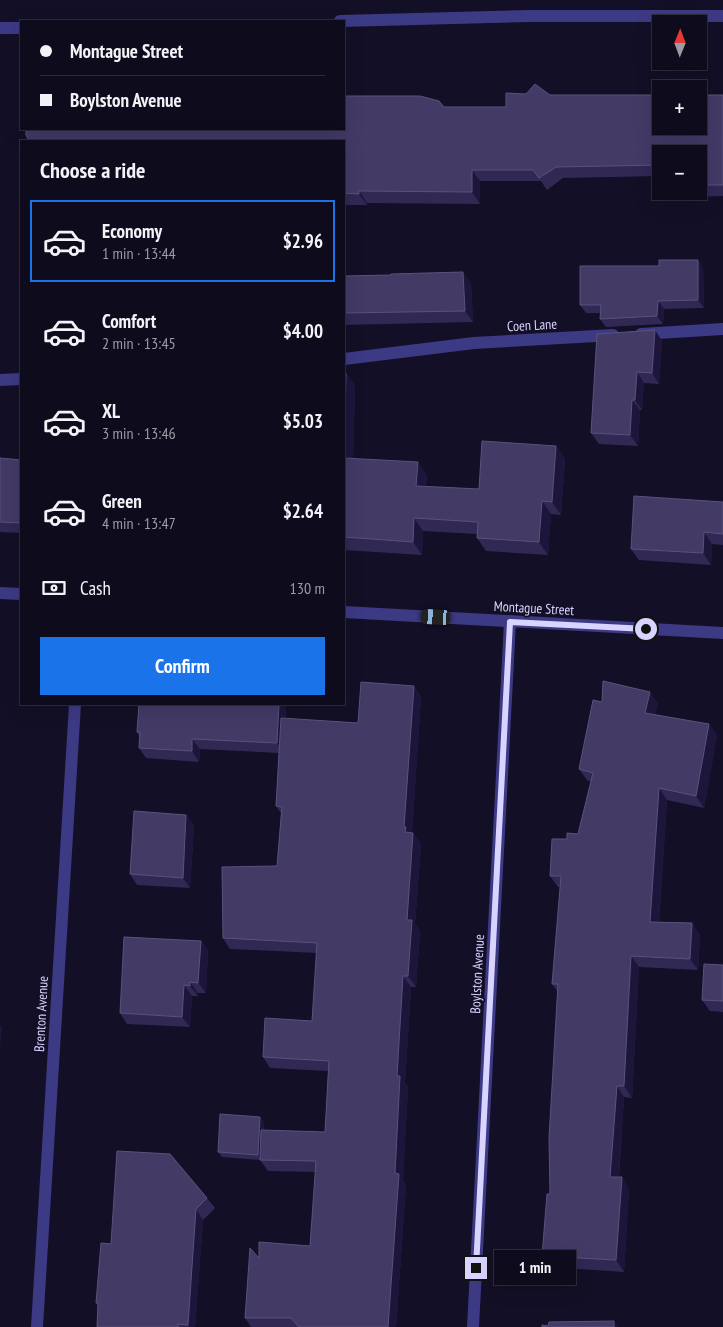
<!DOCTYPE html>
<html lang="en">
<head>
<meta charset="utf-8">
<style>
	:root { --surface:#0e0b1c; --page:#171425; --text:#f1f3f6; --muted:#9b9ba3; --line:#2e2b3b; --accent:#1a73e8 }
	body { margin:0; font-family:"PT Sans Narrow",sans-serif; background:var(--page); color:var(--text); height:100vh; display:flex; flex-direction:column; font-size:19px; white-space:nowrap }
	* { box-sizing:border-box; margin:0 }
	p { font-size:16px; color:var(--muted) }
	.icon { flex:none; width:28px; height:28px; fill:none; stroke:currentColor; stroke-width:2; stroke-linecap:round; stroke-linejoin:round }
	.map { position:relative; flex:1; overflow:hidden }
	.side { position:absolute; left:20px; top:140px; width:325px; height:565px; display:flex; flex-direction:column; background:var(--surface); border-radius:0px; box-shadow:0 5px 20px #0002,0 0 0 1px var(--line) }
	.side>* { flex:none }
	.top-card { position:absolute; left:20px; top:20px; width:325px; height:110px; border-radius:0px; box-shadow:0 5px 20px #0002,0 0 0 1px var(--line); display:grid; align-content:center; height:110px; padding:0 20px; background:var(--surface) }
	.needle { width:32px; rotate:1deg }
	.buttons { position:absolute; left:652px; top:15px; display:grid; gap:10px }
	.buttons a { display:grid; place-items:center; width:55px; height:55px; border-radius:0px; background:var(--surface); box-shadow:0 5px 20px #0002,0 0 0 1px var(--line); font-size:25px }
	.end { position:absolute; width:22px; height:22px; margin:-11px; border:6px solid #d9d4ff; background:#111; box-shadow:0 0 0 2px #111 }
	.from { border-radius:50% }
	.bubble { position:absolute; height:35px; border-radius:0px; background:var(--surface); box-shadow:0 5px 20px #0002,0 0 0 1px var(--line); font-size:16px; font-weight:700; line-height:35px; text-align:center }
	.car { position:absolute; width:15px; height:30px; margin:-15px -8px; border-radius:6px; box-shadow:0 0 4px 1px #0007; background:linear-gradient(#222 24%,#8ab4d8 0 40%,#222 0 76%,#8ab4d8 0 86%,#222 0) }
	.top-card b { display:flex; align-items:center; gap:18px; height:48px; font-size:19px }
	.top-card b+b { border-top:1px solid var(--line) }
	.top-card i { width:12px; height:12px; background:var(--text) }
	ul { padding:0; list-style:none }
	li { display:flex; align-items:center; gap:15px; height:82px; margin:0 10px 8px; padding:0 10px; border:2px solid transparent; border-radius:0px }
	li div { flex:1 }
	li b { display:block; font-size:19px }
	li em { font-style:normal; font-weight:700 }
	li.active { border-color:var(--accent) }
	li>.icon { width:45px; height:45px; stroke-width:1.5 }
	h2 { padding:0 20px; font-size:22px; line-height:60px }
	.pay { display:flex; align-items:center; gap:12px; height:55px; padding:0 20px; font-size:19px }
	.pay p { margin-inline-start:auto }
	.action { display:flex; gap:10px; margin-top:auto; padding:10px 20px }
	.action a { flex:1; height:58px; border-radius:0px; background:var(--accent); color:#fff; font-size:20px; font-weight:700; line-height:58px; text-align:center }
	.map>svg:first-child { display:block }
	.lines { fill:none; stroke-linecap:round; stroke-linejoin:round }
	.minor { stroke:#3d3a85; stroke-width:12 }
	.wall { fill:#312854 }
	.shaded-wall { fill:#1d163a }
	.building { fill:#433a66; stroke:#5a527e }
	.route { stroke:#d9d4ff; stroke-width:6 }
	.labels { text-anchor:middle; stroke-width:4; stroke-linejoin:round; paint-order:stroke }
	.street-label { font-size:14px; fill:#d9d4ff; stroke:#130f26 }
</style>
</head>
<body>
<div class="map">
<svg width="723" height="1327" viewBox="0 0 723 1327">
	<rect width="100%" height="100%" fill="#130f26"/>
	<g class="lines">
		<g class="minor">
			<path d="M 340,21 L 529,16 L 723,16"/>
			<path d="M 0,28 L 21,28"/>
			<path d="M 641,334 L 723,329"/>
			<path d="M 344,359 L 474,343 L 613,335"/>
			<path d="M 0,380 L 21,379"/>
			<path d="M 0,593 L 21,594"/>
			<path d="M 344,612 L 723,633"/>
			<path d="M 37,1327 L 75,704"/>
			<path d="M 473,1327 L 510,622"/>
		</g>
	</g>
	<g class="wall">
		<path d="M 550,95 L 723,95 L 723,196 L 687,197 L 683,191 L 699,191 L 699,154 L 661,154 L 661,176 L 563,178 L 547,190 L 541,181 L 480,181 L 480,204 L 367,203 L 367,205 L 344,205 L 344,141 L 444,107 L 506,107 Z"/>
		<path d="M 698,260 L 703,269 L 704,308 L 664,309 L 663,324 L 606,327 L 600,319 L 600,313 L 586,313 L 580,305 L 659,266 Z"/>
		<path d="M 344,276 L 471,283 L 473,322 L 344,325 Z"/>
		<path d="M 655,330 L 662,341 L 659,384 L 644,383 L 642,410 L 640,410 L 638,446 L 599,444 L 591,433 Z"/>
		<path d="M 344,373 L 346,373 L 355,386 L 353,459 L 427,475 L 426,486 L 479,489 L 556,446 L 565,459 L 561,515 L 551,514 L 548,555 L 486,551 L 477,538 L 477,534 L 423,531 L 422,555 L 344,550 Z"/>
		<path d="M 0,459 L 21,460 L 21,533 L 0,532 Z"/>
		<path d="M 723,502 L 723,545 L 712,544 L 711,565 L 639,560 L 631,549 Z"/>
		<path d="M 414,686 L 421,697 L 412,832 L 413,833 L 421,844 L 415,924 L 420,931 L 416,987 L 411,987 L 405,1083 L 408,1087 L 403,1180 L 406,1185 L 396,1327 L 251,1327 L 245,1318 L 259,1258 L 310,1246 L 316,1172 L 268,1171 L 260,1160 L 222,1157 L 218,1152 L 264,1122 L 264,1130 L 325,1132 L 328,1071 L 270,1068 L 263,1057 L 312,1021 L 317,953 L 230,949 L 223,938 L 277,866 L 281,813 L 276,806 L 279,753 L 200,749 L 199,762 L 146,758 L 139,748 L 139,736 L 137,732 L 139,704 L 283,704 L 286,708 L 286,718 L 358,723 Z"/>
		<path d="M 602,702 L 658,703 L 655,715 L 709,724 L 717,735 L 704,808 L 667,800 L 659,922 L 692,923 L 700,935 L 698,970 L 639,967 L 632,1098 L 624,1097 L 619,1177 L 629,1189 L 624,1272 L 550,1267 L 542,1256 L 550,1194 L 558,992 L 552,984 L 561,887 L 558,887 L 550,876 L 567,839 L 578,834 L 591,782 L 587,780 L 579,769 Z"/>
		<path d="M 186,815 L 194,825 L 190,888 L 137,885 L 130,874 Z"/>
		<path d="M 201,941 L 208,951 L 206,993 L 198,993 L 198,996 L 192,996 L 190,1027 L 127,1024 L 120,1013 Z"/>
		<path d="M 723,965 L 723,1012 L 710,1011 L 702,1000 Z"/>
		<path d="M 207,1198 L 215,1208 L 203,1220 L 195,1327 L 97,1327 L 98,1306 L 96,1303 L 111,1244 Z"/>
	</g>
	<g class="shaded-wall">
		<path d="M 472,170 L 480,181 L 480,204 L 472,192 Z"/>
		<path d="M 359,191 L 367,203 L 367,205 L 359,194 Z"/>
		<path d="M 698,260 L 703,269 L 704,308 L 698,300 Z"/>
		<path d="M 463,272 L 471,283 L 473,322 L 465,311 Z"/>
		<path d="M 658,301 L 664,309 L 663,324 L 657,316 Z"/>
		<path d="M 655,330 L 662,341 L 659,384 L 652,373 Z"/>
		<path d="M 637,372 L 644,383 L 642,410 L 635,400 Z"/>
		<path d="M 346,373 L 355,386 L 353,471 L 344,458 Z"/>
		<path d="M 632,400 L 640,410 L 638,446 L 630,435 Z"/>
		<path d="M 556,446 L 565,459 L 561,515 L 552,502 Z"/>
		<path d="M 418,462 L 427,475 L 425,499 L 416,486 Z"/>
		<path d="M 542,501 L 551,514 L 548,555 L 539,542 Z"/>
		<path d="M 414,518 L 423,531 L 422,555 L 413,542 Z"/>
		<path d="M 704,532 L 712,544 L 711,565 L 703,553 Z"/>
		<path d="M 414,686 L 421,697 L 412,836 L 413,833 L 421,844 L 415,924 L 420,931 L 416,987 L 408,976 L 407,920 L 404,827 Z"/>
		<path d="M 650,692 L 658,703 L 652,724 L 645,713 Z"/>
		<path d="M 279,704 L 283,704 L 286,708 L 284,753 L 277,743 Z"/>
		<path d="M 709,724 L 717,735 L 704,808 L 696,796 Z"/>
		<path d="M 192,739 L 200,749 L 199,762 L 192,751 Z"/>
		<path d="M 659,788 L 667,800 L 658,933 L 650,922 Z"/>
		<path d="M 186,815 L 194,825 L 190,888 L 183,878 Z"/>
		<path d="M 692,923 L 700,935 L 698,970 L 690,959 Z"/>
		<path d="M 201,941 L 208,951 L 206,993 L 198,983 Z"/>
		<path d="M 631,956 L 639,967 L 632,1098 L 624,1086 Z"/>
		<path d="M 403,976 L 411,987 L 405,1083 L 408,1087 L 403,1180 L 406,1185 L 396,1327 L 388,1327 L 395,1173 L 397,1076 Z"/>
		<path d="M 190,982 L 198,993 L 198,996 L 190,986 Z"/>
		<path d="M 184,985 L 192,996 L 190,1027 L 182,1017 Z"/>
		<path d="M 0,1025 L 2,1027 L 0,1050 Z"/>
		<path d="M 617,1086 L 624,1097 L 618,1188 L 610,1177 Z"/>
		<path d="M 260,1117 L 264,1122 L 262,1160 L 258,1155 Z"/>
		<path d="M 622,1177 L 629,1189 L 624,1272 L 616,1260 Z"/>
		<path d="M 196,1209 L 203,1220 L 195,1327 L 189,1327 L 188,1325 Z"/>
		<path d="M 614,1321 L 618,1327 L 614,1327 Z"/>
	</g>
	<g class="building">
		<path d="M 535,84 L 550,95 L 661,95 L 661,126 L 699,126 L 699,95 L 723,95 L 723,185 L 699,185 L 699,154 L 661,154 L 661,165 L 556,167 L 539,178 L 533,170 L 472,170 L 472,192 L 359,191 L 359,194 L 344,193 L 344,141 L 29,141 L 26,135 L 26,129 L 344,129 L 344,96 L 420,96 L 439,101 L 444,107 L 506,107 L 506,93 L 526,94 Z"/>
		<path d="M 659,260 L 698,260 L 698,300 L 658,301 L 657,316 L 600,319 L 601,305 L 580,305 L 580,266 L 659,266 Z"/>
		<path d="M 463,272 L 465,311 L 344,313 L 344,276 L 391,275 L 391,274 Z"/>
		<path d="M 655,330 L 652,373 L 637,372 L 635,400 L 632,400 L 630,435 L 591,433 L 597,334 Z"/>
		<path d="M 344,373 L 346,373 L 344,457 Z"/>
		<path d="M 482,441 L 556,446 L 552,502 L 542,501 L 539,542 L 477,538 L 478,522 L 414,518 L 413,542 L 344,537 L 344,458 L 418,462 L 416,486 L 479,489 Z"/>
		<path d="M 0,458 L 21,460 L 21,523 L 0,522 Z"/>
		<path d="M 634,496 L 723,502 L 723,534 L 704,532 L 703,553 L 631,549 Z"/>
		<path d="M 603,681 L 650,692 L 645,713 L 709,724 L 696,796 L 659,788 L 650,922 L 692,923 L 690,959 L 631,956 L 624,1086 L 617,1086 L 610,1177 L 622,1177 L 616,1260 L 542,1256 L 547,1194 L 550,1194 L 549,1138 L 558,984 L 552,984 L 561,876 L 550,876 L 552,839 L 567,839 L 567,833 L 578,834 L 593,773 L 579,769 L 593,700 L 602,702 Z"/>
		<path d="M 361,682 L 414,686 L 404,827 L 406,827 L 405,832 L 413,833 L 407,920 L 412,920 L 408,976 L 403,976 L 397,1076 L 400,1076 L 395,1173 L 399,1174 L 388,1327 L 299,1327 L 291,1318 L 245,1318 L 250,1248 L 259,1258 L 259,1242 L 310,1246 L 316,1161 L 260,1160 L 261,1130 L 325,1132 L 329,1061 L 263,1057 L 265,1018 L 312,1021 L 317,943 L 223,938 L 222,867 L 277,866 L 282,807 L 276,806 L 281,718 L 358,723 Z"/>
		<path d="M 139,704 L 279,704 L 277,743 L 192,739 L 192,751 L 139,748 L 140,732 L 137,732 Z"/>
		<path d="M 134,811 L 186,815 L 183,878 L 130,874 Z"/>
		<path d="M 124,937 L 201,941 L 198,983 L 190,982 L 190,986 L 184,985 L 182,1017 L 120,1013 Z"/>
		<path d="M 704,964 L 723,965 L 723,1001 L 702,1000 Z"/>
		<path d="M 220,1114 L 260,1117 L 258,1155 L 218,1152 Z"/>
		<path d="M 117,1151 L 170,1154 L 207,1198 L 196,1209 L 188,1325 L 178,1324 L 178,1327 L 97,1327 L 98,1303 L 96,1303 L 101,1243 L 111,1244 Z"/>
		<path d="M 614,1321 L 614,1327 L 542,1327 L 542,1325 L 548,1326 L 549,1322 Z"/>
	</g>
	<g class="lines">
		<path class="route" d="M 476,1268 L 510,622 L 646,629"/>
	</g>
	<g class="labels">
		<g class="street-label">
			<text transform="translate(532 325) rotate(-3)" y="5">Coen Lane</text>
			<text transform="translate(534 608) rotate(3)" y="5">Montague Street</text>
			<text transform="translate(477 974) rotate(-87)" y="5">Boylston Avenue</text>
			<text transform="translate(41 1014) rotate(-87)" y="5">Brenton Avenue</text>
		</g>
	</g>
</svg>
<div class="buttons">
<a><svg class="needle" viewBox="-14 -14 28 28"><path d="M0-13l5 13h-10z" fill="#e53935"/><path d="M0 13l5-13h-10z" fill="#9b9ba3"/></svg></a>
<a>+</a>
<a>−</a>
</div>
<i class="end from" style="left:646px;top:629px"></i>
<i class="end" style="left:476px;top:1268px"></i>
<div class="bubble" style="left:494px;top:1250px;width:82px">1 min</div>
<i class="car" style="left:436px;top:617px;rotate:273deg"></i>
<div class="top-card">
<b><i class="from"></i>Montague Street</b>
<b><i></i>Boylston Avenue</b>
</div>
<section class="side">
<h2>Choose a ride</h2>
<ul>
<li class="active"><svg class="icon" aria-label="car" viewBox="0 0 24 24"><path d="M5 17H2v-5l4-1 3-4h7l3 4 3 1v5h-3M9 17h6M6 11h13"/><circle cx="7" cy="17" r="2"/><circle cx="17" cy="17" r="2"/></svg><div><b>Economy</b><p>1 min · 13:44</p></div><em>$2.96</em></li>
<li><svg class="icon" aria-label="car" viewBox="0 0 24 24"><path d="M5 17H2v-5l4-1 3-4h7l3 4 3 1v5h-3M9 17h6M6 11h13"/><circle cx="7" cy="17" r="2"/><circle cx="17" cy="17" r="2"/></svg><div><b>Comfort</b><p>2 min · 13:45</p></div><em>$4.00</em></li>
<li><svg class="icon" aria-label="car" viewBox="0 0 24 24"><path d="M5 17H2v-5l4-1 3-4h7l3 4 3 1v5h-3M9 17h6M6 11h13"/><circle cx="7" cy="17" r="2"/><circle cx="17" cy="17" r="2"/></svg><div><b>XL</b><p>3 min · 13:46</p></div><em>$5.03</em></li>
<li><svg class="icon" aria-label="car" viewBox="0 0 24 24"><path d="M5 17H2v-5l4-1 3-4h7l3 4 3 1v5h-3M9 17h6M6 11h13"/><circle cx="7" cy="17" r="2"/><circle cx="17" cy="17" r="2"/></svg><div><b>Green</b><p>4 min · 13:47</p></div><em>$2.64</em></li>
</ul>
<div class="pay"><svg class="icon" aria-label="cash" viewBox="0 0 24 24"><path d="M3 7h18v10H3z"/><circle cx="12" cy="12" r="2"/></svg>Cash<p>130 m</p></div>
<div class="action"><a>Confirm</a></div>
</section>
</div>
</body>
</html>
